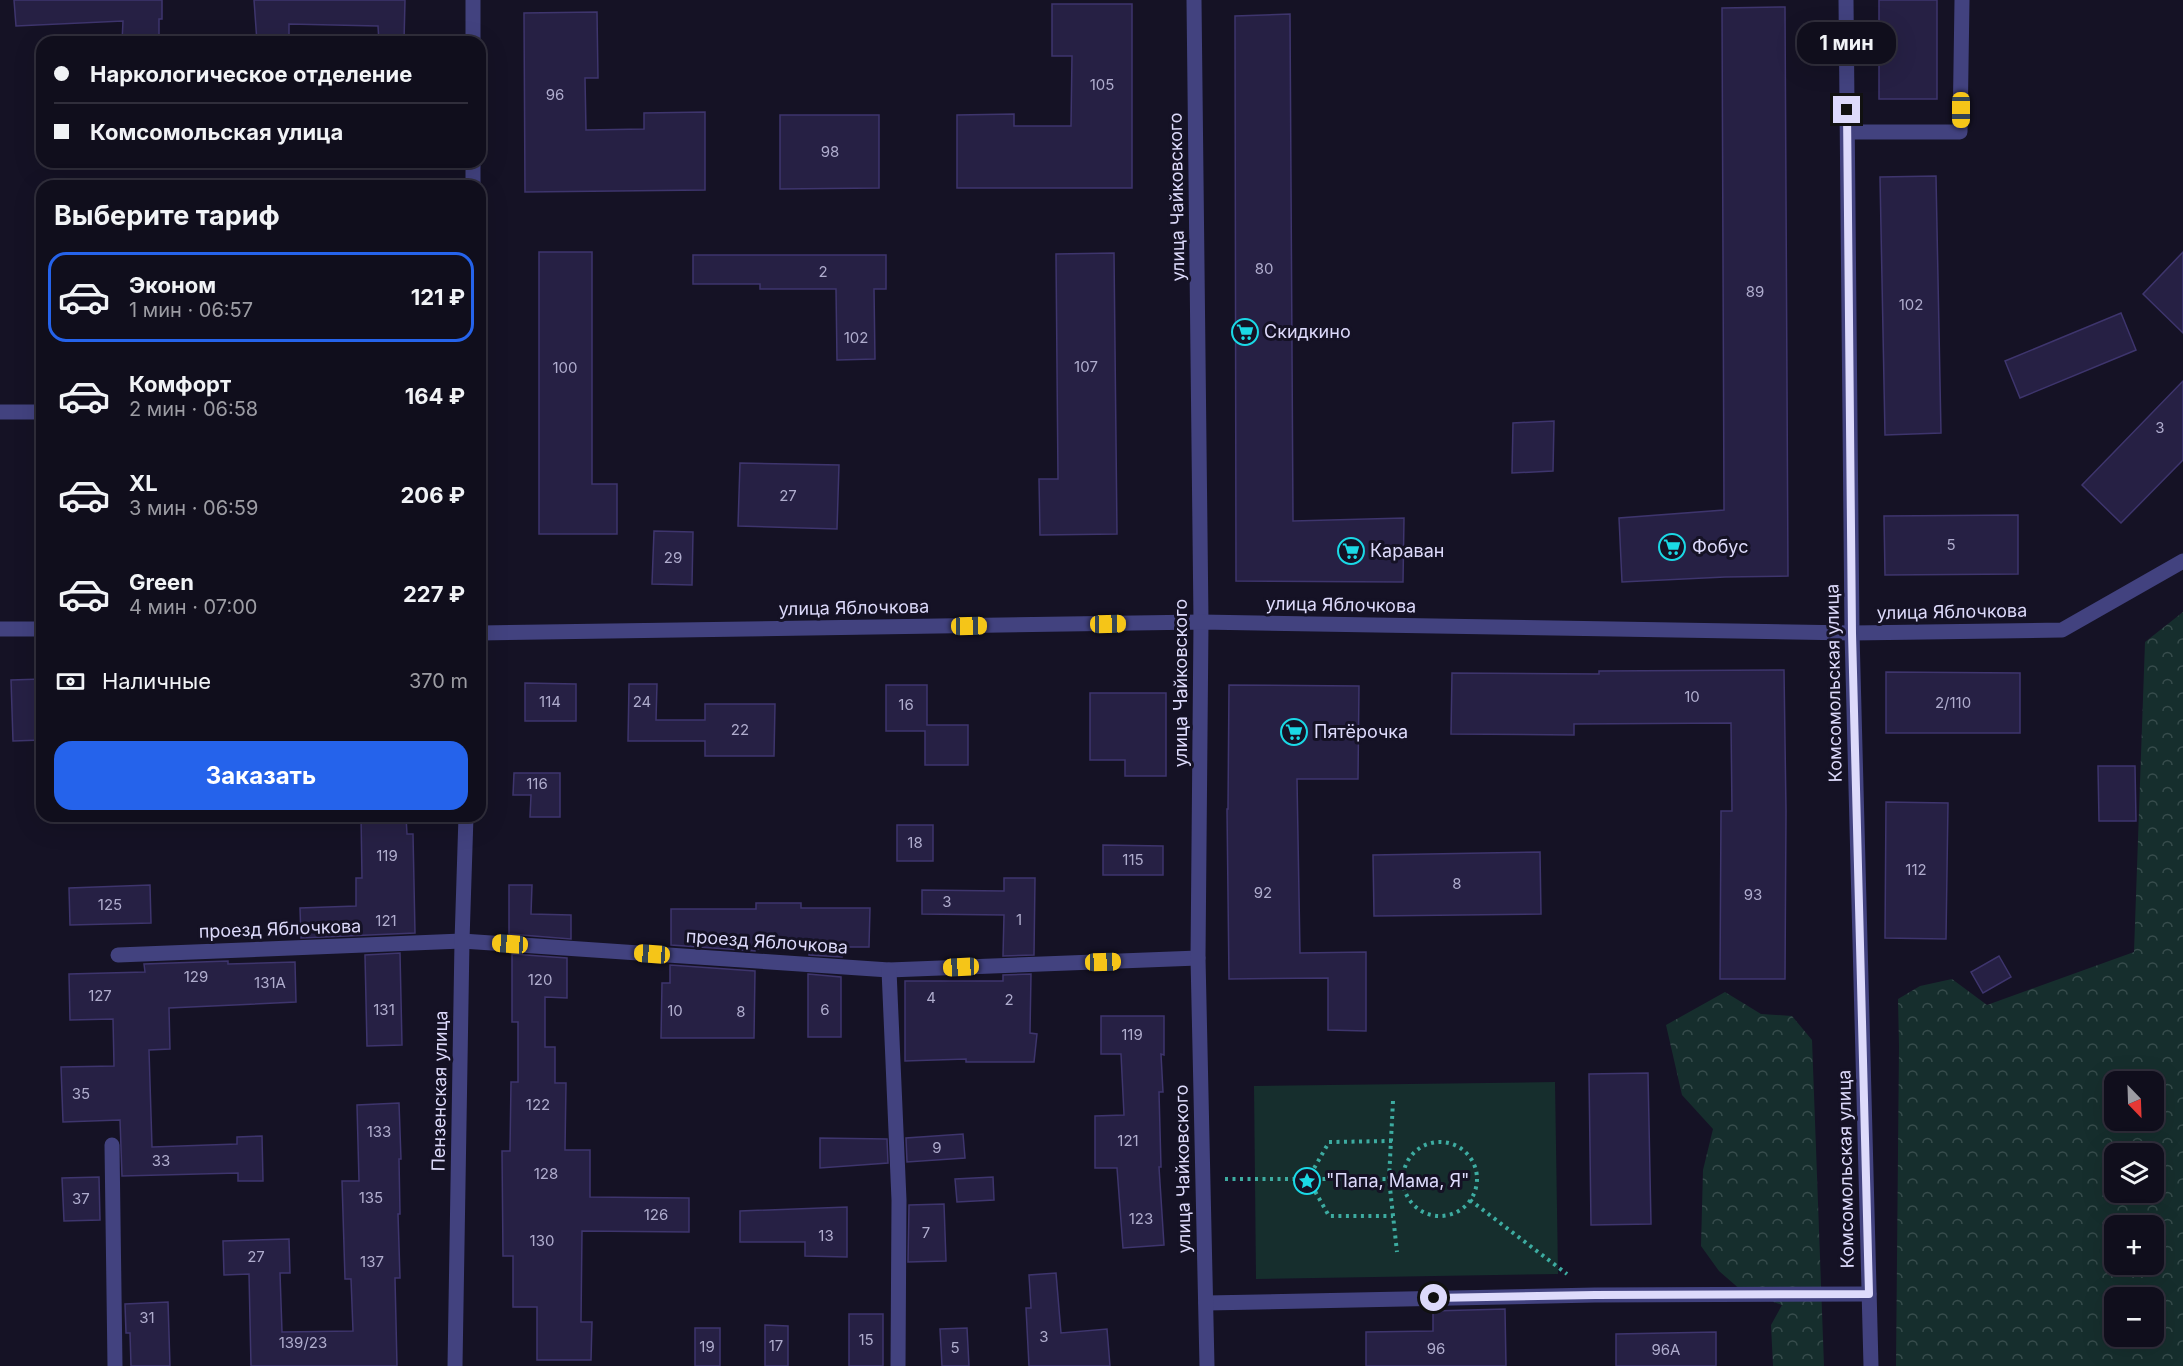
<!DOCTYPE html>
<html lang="ru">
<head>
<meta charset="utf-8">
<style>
	:root { --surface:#100e1c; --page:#1e1c29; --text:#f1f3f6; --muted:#9c9ca3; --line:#302e3b; --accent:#2563eb }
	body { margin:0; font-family:Inter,sans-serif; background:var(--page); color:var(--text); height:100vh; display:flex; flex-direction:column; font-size:22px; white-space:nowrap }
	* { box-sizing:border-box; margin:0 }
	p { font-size:20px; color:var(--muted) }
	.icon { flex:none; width:33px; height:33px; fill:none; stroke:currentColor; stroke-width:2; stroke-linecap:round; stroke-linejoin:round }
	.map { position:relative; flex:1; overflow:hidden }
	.drawer { position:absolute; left:36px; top:180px; width:450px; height:642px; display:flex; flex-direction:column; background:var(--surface); border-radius:18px; box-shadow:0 6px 24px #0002,0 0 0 2px var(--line) }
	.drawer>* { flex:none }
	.hud { position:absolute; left:36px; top:36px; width:450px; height:132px; border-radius:18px; box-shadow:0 6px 24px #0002,0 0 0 2px var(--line); display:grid; align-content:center; height:132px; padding:0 18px; background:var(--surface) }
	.needle { width:39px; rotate:157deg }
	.fabs { position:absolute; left:2104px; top:1071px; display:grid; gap:12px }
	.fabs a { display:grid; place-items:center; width:60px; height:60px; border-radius:12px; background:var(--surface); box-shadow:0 6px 24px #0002,0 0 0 2px var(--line); font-size:30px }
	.end { position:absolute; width:27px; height:27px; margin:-14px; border:8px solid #dddafb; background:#111; box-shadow:0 0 0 3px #111 }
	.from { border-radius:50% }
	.bubble { position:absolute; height:42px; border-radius:18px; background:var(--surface); box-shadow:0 6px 24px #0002,0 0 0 2px var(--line); font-size:20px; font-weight:700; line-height:42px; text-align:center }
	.car { position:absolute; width:18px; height:36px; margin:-18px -9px; border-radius:8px; box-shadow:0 0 4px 2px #0007; background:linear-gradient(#f5c518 24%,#345 0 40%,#f5c518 0 76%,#345 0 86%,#f5c518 0) }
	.hud b { display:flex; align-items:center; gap:21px; height:57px; font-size:22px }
	.hud b+b { border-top:2px solid var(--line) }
	.hud i { width:15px; height:15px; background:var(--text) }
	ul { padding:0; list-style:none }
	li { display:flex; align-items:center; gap:18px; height:90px; margin:0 12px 9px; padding:0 6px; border:3px solid transparent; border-radius:18px }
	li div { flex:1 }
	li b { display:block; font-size:22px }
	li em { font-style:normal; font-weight:700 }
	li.on { border-color:var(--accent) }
	li>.icon { width:54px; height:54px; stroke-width:1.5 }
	h2 { padding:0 18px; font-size:27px; line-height:72px }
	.pay { display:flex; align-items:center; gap:15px; height:66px; padding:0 18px; font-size:22px }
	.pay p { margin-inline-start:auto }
	.primary-button { display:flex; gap:12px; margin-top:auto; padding:12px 18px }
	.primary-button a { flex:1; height:69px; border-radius:18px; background:var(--accent); color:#fff; font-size:24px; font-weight:700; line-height:69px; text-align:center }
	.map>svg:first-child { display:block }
	.forest { fill:url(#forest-crowns); fill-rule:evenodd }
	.green { fill:#162e2d }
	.building { fill:#262044; stroke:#3e356d; stroke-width:1.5 }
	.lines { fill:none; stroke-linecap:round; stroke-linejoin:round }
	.path { stroke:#3daca1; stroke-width:4; stroke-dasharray:3 4.5; stroke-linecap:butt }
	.lane { stroke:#42427f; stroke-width:15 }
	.street { stroke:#42427f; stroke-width:15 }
	.route { stroke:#dddafb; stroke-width:8 }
	.labels { text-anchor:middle; stroke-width:6; stroke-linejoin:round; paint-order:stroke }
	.number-label { font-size:15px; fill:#afaccd }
	.street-label { font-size:18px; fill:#dddafb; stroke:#151225 }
	.poi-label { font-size:18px; fill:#dddafb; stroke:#151225; text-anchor:start }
</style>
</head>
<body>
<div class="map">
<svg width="2183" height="1366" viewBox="0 0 2183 1366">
	<defs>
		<pattern id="forest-crowns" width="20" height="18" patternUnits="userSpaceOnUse" patternTransform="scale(1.5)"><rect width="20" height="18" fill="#162e2d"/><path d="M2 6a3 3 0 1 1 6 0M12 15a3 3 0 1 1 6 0" fill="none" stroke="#374c4c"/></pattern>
	</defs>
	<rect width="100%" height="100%" fill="#151225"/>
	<g class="forest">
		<path d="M 2183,612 L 2183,1366 L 1896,1366 L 1899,1046 L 1898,999 L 1920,986 L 1952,979 L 1987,1005 L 2134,952 L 2145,642 ZM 2115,1082 L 2154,1082 L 2154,1120 L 2115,1120 ZM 2115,1154 L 2154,1154 L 2154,1192 L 2115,1192 ZM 2115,1226 L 2154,1226 L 2154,1264 L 2115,1264 ZM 2115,1298 L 2154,1298 L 2154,1336 L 2115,1336 Z"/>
		<path d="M 1725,992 L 1761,1014 L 1792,1016 L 1812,1040 L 1824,1366 L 1773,1366 L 1771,1325 L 1782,1305 L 1742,1291 L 1719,1271 L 1701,1246 L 1703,1170 L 1713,1129 L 1682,1095 L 1666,1025 Z"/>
	</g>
	<path class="green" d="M 1555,1082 L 1558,1274 L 1256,1279 L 1254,1086 Z"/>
	<g class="building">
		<path d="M 14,0 L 162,0 L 162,19 L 159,19 L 159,42 L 122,42 L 123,21 L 16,26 Z"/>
		<path d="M 254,0 L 405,0 L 404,42 L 379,42 L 378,26 L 289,24 L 289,42 L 257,42 Z"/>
		<rect x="1879" y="0" width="58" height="99"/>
		<path d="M 1052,4 L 1132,4 L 1132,188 L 957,188 L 957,115 L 1014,114 L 1014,126 L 1071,126 L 1072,56 L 1052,56 Z"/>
		<path d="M 1785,7 L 1788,576 L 1725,577 L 1622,582 L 1619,518 L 1724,510 L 1722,8 Z"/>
		<path d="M 597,12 L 598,78 L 585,78 L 586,130 L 644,129 L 644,113 L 705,112 L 705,190 L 525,192 L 524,13 Z"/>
		<path d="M 1290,14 L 1293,521 L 1404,518 L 1403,582 L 1236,581 L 1235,16 Z"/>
		<path d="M 780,115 L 879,115 L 879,188 L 780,189 Z"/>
		<path d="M 1936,176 L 1941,433 L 1885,435 L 1880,177 Z"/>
		<path d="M 539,252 L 592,252 L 592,484 L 617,484 L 617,534 L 539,534 Z"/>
		<path d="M 2183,252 L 2183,333 L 2143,294 Z"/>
		<path d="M 1114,253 L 1117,534 L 1040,535 L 1039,479 L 1058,479 L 1056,254 Z"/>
		<path d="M 693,255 L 886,255 L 886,289 L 874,289 L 875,359 L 837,360 L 836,289 L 760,289 L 760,284 L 693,284 Z"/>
		<path d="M 2121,313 L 2136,350 L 2020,398 L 2005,361 Z"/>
		<path d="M 2183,381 L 2183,460 L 2121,523 L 2082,485 Z"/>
		<path d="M 1554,421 L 1553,471 L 1512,473 L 1513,423 Z"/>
		<path d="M 740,463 L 839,465 L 837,529 L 738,526 Z"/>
		<path d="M 2018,515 L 2018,574 L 1885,575 L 1884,516 Z"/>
		<path d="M 654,531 L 693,532 L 692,585 L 652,584 Z"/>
		<path d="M 1784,670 L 1786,811 L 1785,979 L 1720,979 L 1721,811 L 1732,811 L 1731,723 L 1574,724 L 1574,735 L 1451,734 L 1452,673 L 1599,674 L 1599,671 Z"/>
		<path d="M 1886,672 L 2020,673 L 2020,733 L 1886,733 Z"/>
		<path d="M 42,679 L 42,740 L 13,741 L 11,680 Z"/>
		<path d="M 525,683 L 576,684 L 576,721 L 525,721 Z"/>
		<path d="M 629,684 L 657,684 L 656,720 L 705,720 L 705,704 L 775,704 L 774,756 L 705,756 L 705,741 L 628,741 Z"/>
		<path d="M 886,685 L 927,685 L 927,725 L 968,725 L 968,765 L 925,765 L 925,731 L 886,731 Z"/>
		<path d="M 1229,685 L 1359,686 L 1358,779 L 1297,779 L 1300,953 L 1366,952 L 1366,1031 L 1328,1030 L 1328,978 L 1229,979 L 1227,809 L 1228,809 Z"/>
		<path d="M 1090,693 L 1166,693 L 1166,776 L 1125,776 L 1125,760 L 1090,760 Z"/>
		<path d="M 2098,766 L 2135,766 L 2136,821 L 2099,821 Z"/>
		<path d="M 514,773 L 560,773 L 560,817 L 530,817 L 531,795 L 513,795 Z"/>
		<path d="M 1886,802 L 1948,803 L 1946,939 L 1885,938 Z"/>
		<path d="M 361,816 L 406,816 L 407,834 L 413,834 L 415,933 L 301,938 L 300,908 L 356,906 L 356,878 L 362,878 Z"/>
		<rect x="897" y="825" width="36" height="36"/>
		<path d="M 1103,845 L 1163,846 L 1163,875 L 1103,875 Z"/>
		<path d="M 1540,852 L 1541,914 L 1374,916 L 1373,855 Z"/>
		<path d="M 1004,878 L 1035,878 L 1034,955 L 1003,956 L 1004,915 L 922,914 L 922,890 L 1004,891 Z"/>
		<path d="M 150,885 L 151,923 L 70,925 L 69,888 Z"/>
		<path d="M 509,885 L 532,885 L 531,914 L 571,915 L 571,939 L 509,934 Z"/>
		<path d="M 756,903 L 801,903 L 801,908 L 870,908 L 869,947 L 842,947 L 842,957 L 809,955 L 809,948 L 755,949 L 755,951 L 671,945 L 671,909 L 756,909 Z"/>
		<path d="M 400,953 L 402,1045 L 367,1046 L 365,955 Z"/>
		<path d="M 512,954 L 567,958 L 567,998 L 545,997 L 545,1047 L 555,1047 L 555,1083 L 566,1083 L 565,1150 L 590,1150 L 590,1197 L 689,1198 L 689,1232 L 582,1231 L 581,1322 L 592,1322 L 591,1360 L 537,1360 L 537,1307 L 513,1307 L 513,1256 L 503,1256 L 502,1151 L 510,1151 L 511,1082 L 518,1082 L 518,1022 L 512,1022 Z"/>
		<path d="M 1999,956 L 2011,977 L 1983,993 L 1971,972 Z"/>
		<path d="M 228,961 L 228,964 L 295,962 L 296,1002 L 169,1008 L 170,1049 L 149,1050 L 152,1147 L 237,1144 L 237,1137 L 262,1136 L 263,1181 L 238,1181 L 238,1173 L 122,1176 L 120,1120 L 63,1122 L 61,1067 L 114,1066 L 113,1019 L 70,1020 L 69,974 L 145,972 L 144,964 Z"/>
		<path d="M 670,965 L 755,971 L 754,1038 L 661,1038 L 662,983 L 670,983 Z"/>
		<path d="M 808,974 L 841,977 L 841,1037 L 808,1037 Z"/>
		<path d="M 1031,974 L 1030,1033 L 1037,1034 L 1034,1062 L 966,1062 L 966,1059 L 905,1061 L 905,981 L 1003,981 L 1003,975 Z"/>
		<path d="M 1101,1016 L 1164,1016 L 1164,1055 L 1161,1054 L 1163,1092 L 1159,1092 L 1161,1167 L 1159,1167 L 1164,1245 L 1123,1248 L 1117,1168 L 1095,1168 L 1095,1116 L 1124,1115 L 1121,1054 L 1101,1054 Z"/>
		<path d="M 1648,1073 L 1651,1224 L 1591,1225 L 1589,1074 Z"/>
		<path d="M 399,1103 L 401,1159 L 399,1159 L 400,1214 L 398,1214 L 400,1278 L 395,1278 L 397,1366 L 251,1366 L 249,1274 L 224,1275 L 223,1241 L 289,1239 L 290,1273 L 280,1273 L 282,1332 L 353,1331 L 351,1279 L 345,1279 L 342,1181 L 359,1181 L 357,1105 Z"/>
		<path d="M 963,1134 L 965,1158 L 907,1162 L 906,1138 Z"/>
		<path d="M 820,1138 L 887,1139 L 888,1163 L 820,1168 Z"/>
		<path d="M 99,1177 L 100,1220 L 64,1221 L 62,1178 Z"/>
		<path d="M 993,1177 L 994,1200 L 957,1202 L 955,1179 Z"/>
		<path d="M 944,1204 L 946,1261 L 908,1262 L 909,1205 Z"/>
		<path d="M 847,1207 L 847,1257 L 805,1256 L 805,1242 L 740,1242 L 740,1211 Z"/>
		<path d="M 1056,1273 L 1061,1333 L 1107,1329 L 1110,1366 L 1029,1366 L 1026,1308 L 1031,1308 L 1029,1275 Z"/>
		<path d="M 168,1302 L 170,1366 L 131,1366 L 130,1333 L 126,1333 L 125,1304 Z"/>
		<path d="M 1505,1309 L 1506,1366 L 1366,1366 L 1366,1332 L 1433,1331 L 1433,1311 Z"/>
		<rect x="849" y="1314" width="34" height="52"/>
		<path d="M 765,1325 L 788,1326 L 788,1366 L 765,1366 Z"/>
		<rect x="695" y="1328" width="25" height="38"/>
		<path d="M 967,1328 L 969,1366 L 942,1366 L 940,1329 Z"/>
		<path d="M 1716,1332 L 1716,1366 L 1616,1366 L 1616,1334 Z"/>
	</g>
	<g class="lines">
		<g class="path">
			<path d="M 1393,1101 L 1389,1179 L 1397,1252"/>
			<path d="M 1392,1141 L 1329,1142 L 1308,1179 L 1329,1216 L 1393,1216"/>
			<circle cx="1440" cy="1179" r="37"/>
			<path d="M 1225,1179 L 1403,1179"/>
			<path d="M 1470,1200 L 1567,1274"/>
		</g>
		<g class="lane">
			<path d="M 1848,132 L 1960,132 L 1962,0"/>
			<path d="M 0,412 L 42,412"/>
			<path d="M 118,955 L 462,941 L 889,970 L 1198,958"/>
			<path d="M 889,970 L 899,1200 L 898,1366"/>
			<path d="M 112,1145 L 115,1366"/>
			<path d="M 1206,1303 L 1595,1295 L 1869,1294"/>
		</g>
		<g class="street">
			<path d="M 1194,0 L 1201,622 L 1198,958 L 1207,1366"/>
			<path d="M 1846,0 L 1852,633 L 1871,1366"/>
			<path d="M 473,42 L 473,0"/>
			<path d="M 473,186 L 473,162"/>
			<path d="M 0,629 L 42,629"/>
			<path d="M 480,633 L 1201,622 L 1852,633 L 2062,630 L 2183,561"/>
			<path d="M 455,1366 L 462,941 L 466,816"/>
		</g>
	</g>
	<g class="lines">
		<path class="route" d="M 1434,1298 L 1595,1295 L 1869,1294 L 1852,633 L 1847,110"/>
	</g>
	<defs>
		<symbol id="supermarket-ring" viewBox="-11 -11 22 22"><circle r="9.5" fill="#151225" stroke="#1bd9e6" stroke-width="1.5"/><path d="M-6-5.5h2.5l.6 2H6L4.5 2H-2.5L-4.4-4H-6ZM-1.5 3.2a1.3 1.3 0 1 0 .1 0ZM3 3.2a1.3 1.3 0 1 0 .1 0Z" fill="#1bd9e6"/></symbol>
		<symbol id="sight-ring" viewBox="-11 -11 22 22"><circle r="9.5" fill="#151225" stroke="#1bd9e6" stroke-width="1.5"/><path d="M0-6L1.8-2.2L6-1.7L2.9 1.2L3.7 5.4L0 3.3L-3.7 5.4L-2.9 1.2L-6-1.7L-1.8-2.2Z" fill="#1bd9e6"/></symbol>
	</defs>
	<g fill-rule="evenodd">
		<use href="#supermarket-ring" x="1230" y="317" width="30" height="30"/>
		<use href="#supermarket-ring" x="1657" y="532" width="30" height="30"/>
		<use href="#supermarket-ring" x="1336" y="536" width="30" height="30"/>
		<use href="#supermarket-ring" x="1279" y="717" width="30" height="30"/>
		<use href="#sight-ring" x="1292" y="1166" width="30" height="30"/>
	</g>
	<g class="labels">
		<g class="number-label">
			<text x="1102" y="90">105</text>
			<text x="555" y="100">96</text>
			<text x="830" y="157">98</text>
			<text x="1264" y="274">80</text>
			<text x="823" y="277">2</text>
			<text x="1755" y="297">89</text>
			<text x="1911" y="310">102</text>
			<text x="856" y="343">102</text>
			<text x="1086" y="372">107</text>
			<text x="565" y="373">100</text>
			<text x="2160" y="433">3</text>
			<text x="788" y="501">27</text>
			<text x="1951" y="550">5</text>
			<text x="673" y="563">29</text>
			<text x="1692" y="702">10</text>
			<text x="550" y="707">114</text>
			<text x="642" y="707">24</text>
			<text x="1953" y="708">2/110</text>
			<text x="906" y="710">16</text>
			<text x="740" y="735">22</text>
			<text x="537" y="789">116</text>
			<text x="915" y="848">18</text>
			<text x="387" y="861">119</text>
			<text x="1133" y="865">115</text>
			<text x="1916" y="875">112</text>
			<text x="1457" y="889">8</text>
			<text x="1263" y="898">92</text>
			<text x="1753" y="900">93</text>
			<text x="947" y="907">3</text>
			<text x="110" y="910">125</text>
			<text x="1019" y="925">1</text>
			<text x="386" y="926">121</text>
			<text x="196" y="982">129</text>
			<text x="540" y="985">120</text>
			<text x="270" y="988">131А</text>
			<text x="100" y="1001">127</text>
			<text x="931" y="1003">4</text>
			<text x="1009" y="1005">2</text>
			<text x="384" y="1015">131</text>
			<text x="825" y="1015">6</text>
			<text x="675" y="1016">10</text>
			<text x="741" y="1017">8</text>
			<text x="1132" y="1040">119</text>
			<text x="81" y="1099">35</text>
			<text x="538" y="1110">122</text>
			<text x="379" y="1137">133</text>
			<text x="1128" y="1146">121</text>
			<text x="937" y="1153">9</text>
			<text x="161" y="1166">33</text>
			<text x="546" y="1179">128</text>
			<text x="371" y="1203">135</text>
			<text x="81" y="1204">37</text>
			<text x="656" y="1220">126</text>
			<text x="1141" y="1224">123</text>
			<text x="926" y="1238">7</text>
			<text x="826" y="1241">13</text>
			<text x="542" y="1246">130</text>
			<text x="256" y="1262">27</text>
			<text x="372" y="1267">137</text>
			<text x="147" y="1323">31</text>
			<text x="1044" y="1342">3</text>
			<text x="866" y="1345">15</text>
			<text x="303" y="1348">139/23</text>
			<text x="776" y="1351">17</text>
			<text x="707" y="1352">19</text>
			<text x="955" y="1353">5</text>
			<text x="1436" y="1354">96</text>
			<text x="1666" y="1355">96А</text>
		</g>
		<g class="street-label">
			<text transform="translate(1177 197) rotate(-91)" y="6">улица Чайковского</text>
			<text transform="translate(1341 605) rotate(1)" y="6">улица Яблочкова</text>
			<text transform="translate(854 608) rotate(-1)" y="6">улица Яблочкова</text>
			<text transform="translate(1952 612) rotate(-1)" y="6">улица Яблочкова</text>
			<text transform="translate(1181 683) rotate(-90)" y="6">улица Чайковского</text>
			<text transform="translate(1834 683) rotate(-91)" y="6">Комсомольская улица</text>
			<text transform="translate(280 929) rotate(-2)" y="6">проезд Яблочкова</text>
			<text transform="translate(767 942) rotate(4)" y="6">проезд Яблочкова</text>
			<text transform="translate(440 1091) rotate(-89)" y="6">Пензенская улица</text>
			<text transform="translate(1183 1169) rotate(-91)" y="6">улица Чайковского</text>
			<text transform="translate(1846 1169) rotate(-91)" y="6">Комсомольская улица</text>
		</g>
		<g class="poi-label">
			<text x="1264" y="338">Скидкино</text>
			<text x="1692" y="553">Фобус</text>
			<text x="1370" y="557">Караван</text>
			<text x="1314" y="738">Пятёрочка</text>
			<text x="1326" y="1187">"Папа, Мама, Я"</text>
		</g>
	</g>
</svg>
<div class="fabs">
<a><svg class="needle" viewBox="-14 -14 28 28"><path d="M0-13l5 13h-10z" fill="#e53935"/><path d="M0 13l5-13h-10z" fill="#9c9ca3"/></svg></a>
<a><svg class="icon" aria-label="layers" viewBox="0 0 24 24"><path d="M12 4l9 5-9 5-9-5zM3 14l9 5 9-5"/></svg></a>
<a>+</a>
<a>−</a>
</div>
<i class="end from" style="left:1434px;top:1298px"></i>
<i class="end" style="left:1847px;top:110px"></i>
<div class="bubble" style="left:1797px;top:22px;width:99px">1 мин</div>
<i class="car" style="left:1961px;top:110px;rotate:180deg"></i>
<i class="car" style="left:1108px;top:624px;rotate:89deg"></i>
<i class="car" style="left:969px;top:626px;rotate:89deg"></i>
<i class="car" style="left:510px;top:944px;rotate:274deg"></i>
<i class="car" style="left:652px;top:954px;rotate:274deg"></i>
<i class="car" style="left:1103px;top:962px;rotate:88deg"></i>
<i class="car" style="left:961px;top:967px;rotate:267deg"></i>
<div class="hud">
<b><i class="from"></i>Наркологическое отделение</b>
<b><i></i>Комсомольская улица</b>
</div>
<section class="drawer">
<h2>Выберите тариф</h2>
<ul>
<li class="on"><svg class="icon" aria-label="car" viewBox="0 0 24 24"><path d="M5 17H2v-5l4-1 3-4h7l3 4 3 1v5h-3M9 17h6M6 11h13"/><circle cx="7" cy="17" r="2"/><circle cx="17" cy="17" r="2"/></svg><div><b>Эконом</b><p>1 мин · 06:57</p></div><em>121 ₽</em></li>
<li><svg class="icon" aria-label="car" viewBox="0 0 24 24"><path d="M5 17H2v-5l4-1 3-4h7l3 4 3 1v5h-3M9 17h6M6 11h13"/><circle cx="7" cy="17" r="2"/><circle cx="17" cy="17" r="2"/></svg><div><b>Комфорт</b><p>2 мин · 06:58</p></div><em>164 ₽</em></li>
<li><svg class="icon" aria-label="car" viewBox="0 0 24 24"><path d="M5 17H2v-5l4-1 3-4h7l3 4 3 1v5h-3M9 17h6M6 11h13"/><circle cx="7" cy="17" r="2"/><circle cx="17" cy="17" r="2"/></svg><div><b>XL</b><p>3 мин · 06:59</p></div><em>206 ₽</em></li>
<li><svg class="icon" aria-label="car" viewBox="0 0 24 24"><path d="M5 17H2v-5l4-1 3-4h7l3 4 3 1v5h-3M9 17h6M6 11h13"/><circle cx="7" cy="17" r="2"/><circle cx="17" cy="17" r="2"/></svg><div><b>Green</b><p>4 мин · 07:00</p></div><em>227 ₽</em></li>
</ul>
<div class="pay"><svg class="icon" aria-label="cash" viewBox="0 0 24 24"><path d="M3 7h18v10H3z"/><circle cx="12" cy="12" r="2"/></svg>Наличные<p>370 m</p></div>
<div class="primary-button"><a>Заказать</a></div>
</section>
</div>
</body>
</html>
